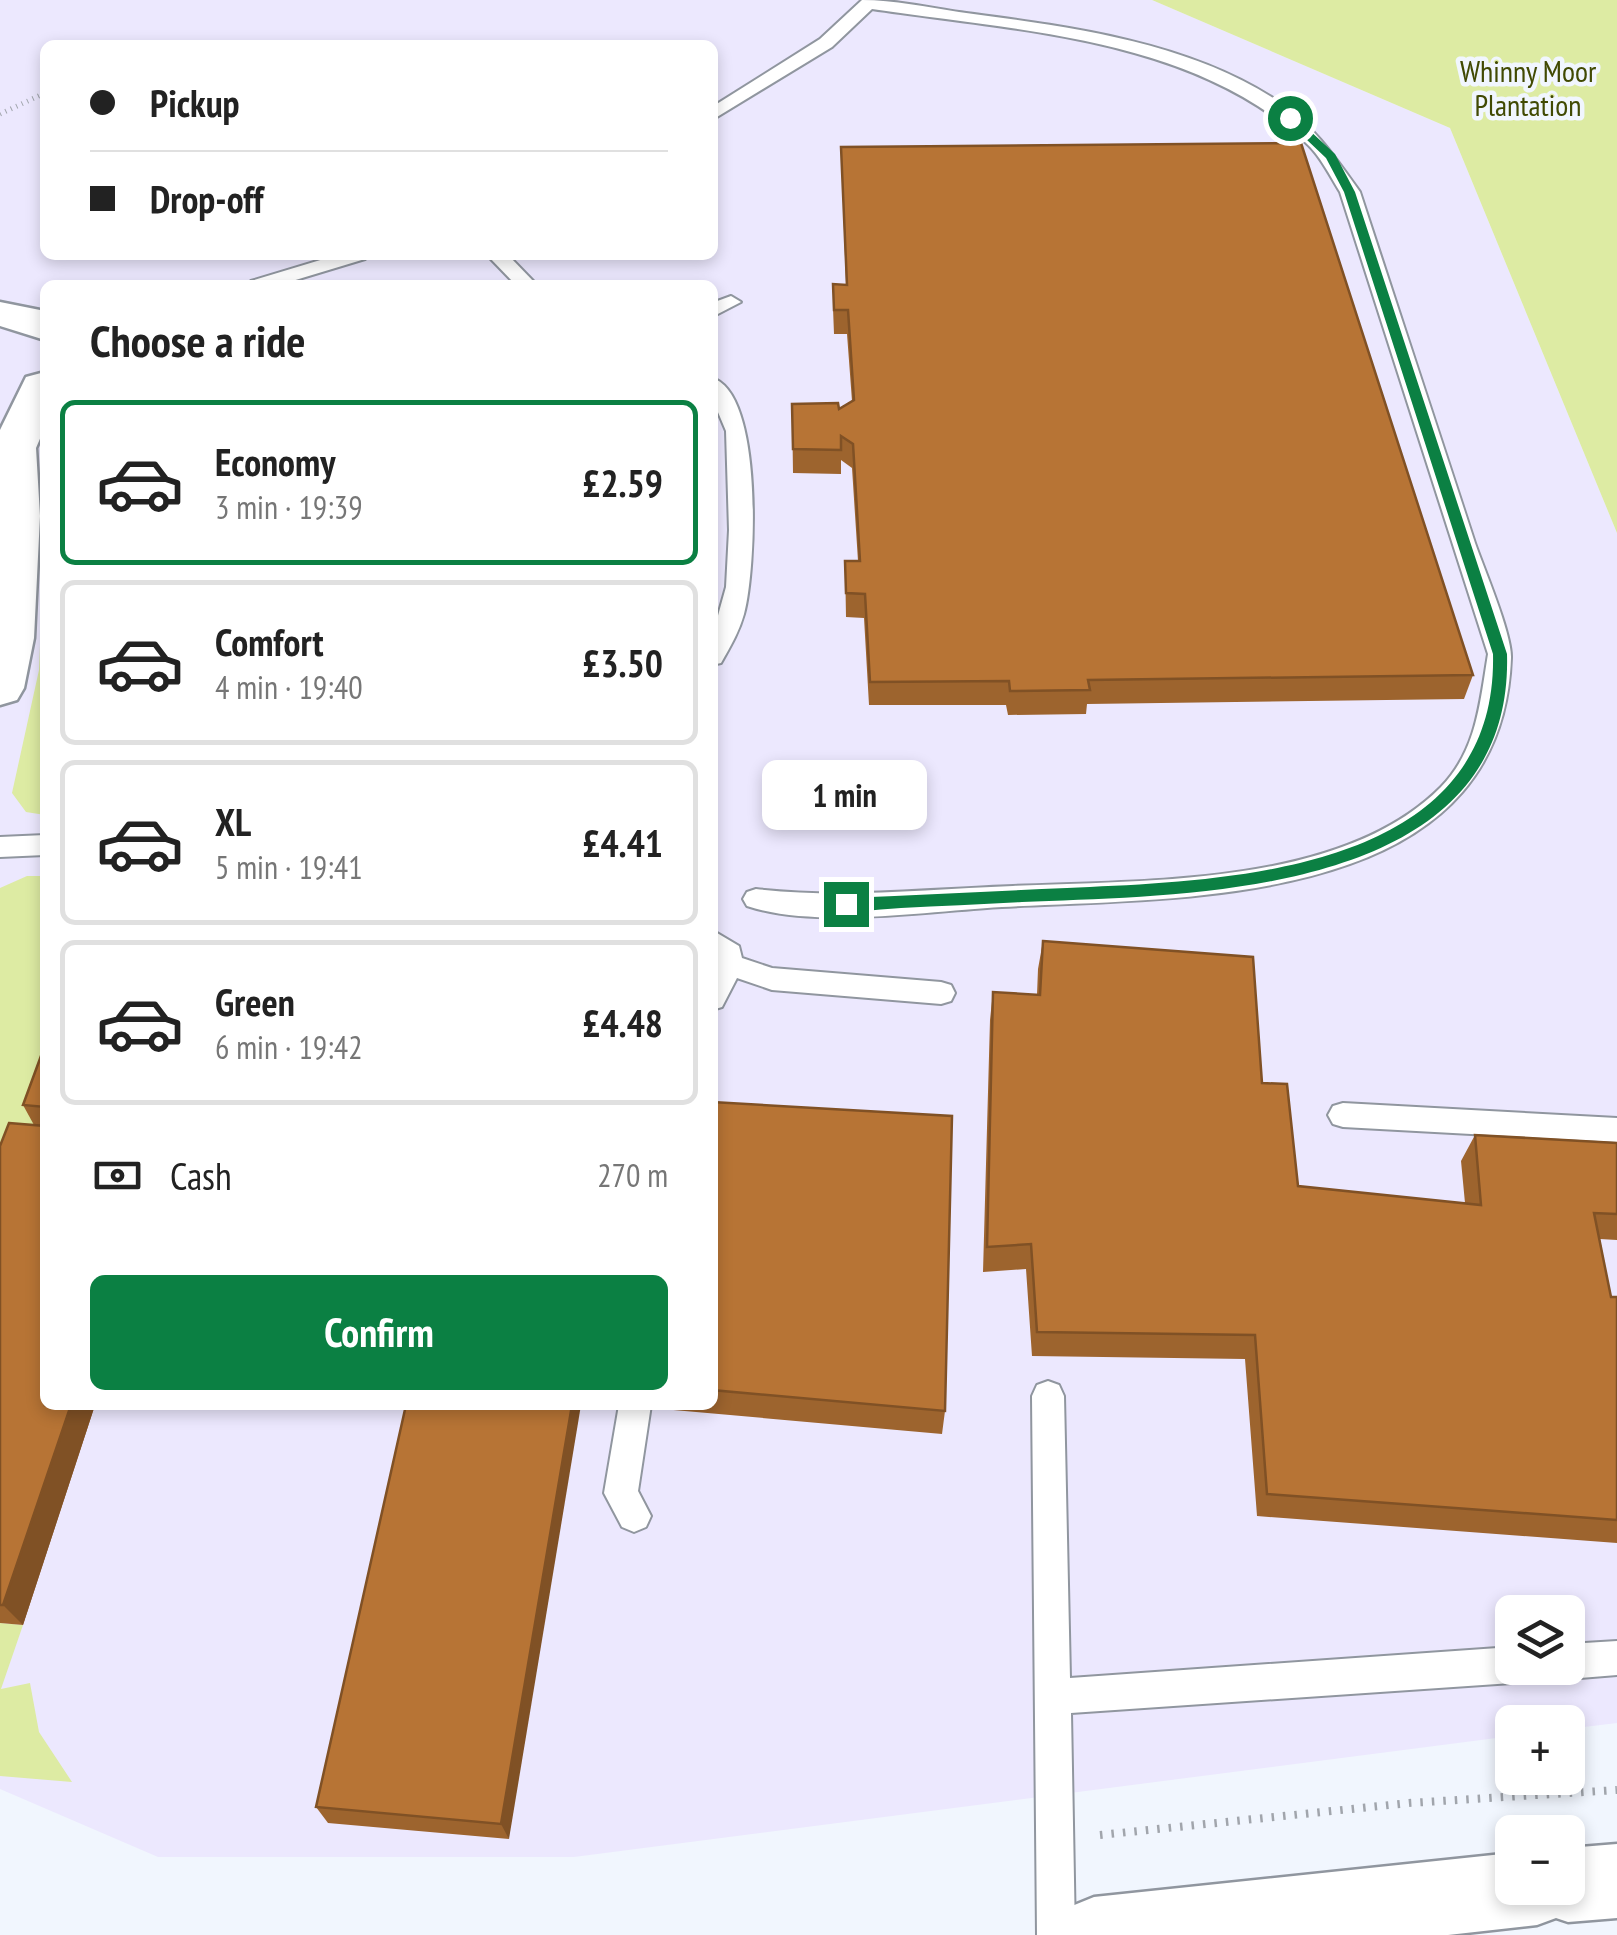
<!DOCTYPE html>
<html lang="en">
<head>
<meta charset="utf-8">
<style>
	:root { --surface:#fff; --page:#f6f6f6; --text:#222; --muted:#767676; --line:#e0e0e0; --accent:#0b8043 }
	body { margin:0; font-family:"PT Sans Narrow",sans-serif; background:var(--page); color:var(--text); height:100vh; display:flex; flex-direction:column; font-size:38px; white-space:nowrap }
	* { box-sizing:border-box; margin:0 }
	p { font-size:32px; color:var(--muted) }
	.icon { flex:none; width:55px; height:55px; fill:none; stroke:currentColor; stroke-width:2; stroke-linecap:round; stroke-linejoin:round }
	.map { position:relative; flex:1; overflow:hidden }
	.drawer { position:absolute; left:40px; top:280px; width:678px; height:1130px; display:flex; flex-direction:column; background:var(--surface); border-radius:15px; box-shadow:0 5px 15px #0003 }
	.drawer>* { flex:none }
	.hud { position:absolute; left:40px; top:40px; width:678px; height:220px; border-radius:15px; box-shadow:0 5px 15px #0003; display:grid; align-content:center; height:220px; padding:0 50px; background:var(--surface) }
	.fabs { position:absolute; left:1495px; top:1595px; display:grid; gap:20px }
	.fabs a { display:grid; place-items:center; width:90px; height:90px; border-radius:15px; background:var(--surface); box-shadow:0 5px 15px #0003; font-size:50px }
	.end { position:absolute; width:45px; height:45px; margin:-22px; border:12px solid #0b8043; background:#fff; box-shadow:0 0 0 5px #fff }
	.from { border-radius:50% }
	.bubble { position:absolute; height:70px; border-radius:15px; background:var(--surface); box-shadow:0 5px 15px #0003; font-size:32px; font-weight:700; line-height:70px; text-align:center }
	.hud b { display:flex; align-items:center; gap:35px; height:95px; font-size:38px }
	.hud b+b { border-top:2px solid var(--line) }
	.hud i { width:25px; height:25px; background:var(--text) }
	ul { padding:0; list-style:none }
	li { display:flex; align-items:center; gap:30px; height:165px; margin:0 20px 15px; padding:0 30px; border:5px solid var(--line); border-radius:15px }
	li div { flex:1 }
	li b { display:block; font-size:38px }
	li em { font-style:normal; font-weight:700 }
	li.current { border-color:var(--accent) }
	li>.icon { width:90px; height:90px; stroke-width:1.5 }
	h2 { padding:0 50px; font-size:45px; line-height:120px }
	.pay { display:flex; align-items:center; gap:25px; height:110px; padding:0 50px; font-size:38px }
	.pay p { margin-inline-start:auto }
	.button { display:flex; gap:20px; margin-top:auto; padding:20px 50px }
	.button a { flex:1; height:115px; border-radius:15px; background:var(--accent); color:#fff; font-size:40px; font-weight:700; line-height:115px; text-align:center }
	.map>svg:first-child { display:block }
	.commercial { fill:#ece8fe; fill-rule:evenodd }
	.green { fill:#ddeba3 }
	.lines { fill:none; stroke-linecap:round; stroke-linejoin:round }
	.service-casing { stroke:#90969f; stroke-width:4 }
	.minor-casing { stroke:#90969f; stroke-width:5 }
	.path-far1 { stroke:#a1a5ac; stroke-width:5; stroke-dasharray:1 5; stroke-linecap:butt }
	.path { stroke:#a1a5ac; stroke-width:8; stroke-dasharray:2.5 9; stroke-linecap:butt }
	.service { fill:#fff; fill-rule:evenodd }
	.minor { fill:#fff; fill-rule:evenodd }
	.wall { fill:#9d642e }
	.shaded-wall { fill:#805125 }
	.building { fill:#b77435; stroke:#805125; stroke-width:2.5 }
	.route { fill:#0b8043 }
	.labels { text-anchor:middle; stroke-width:9; stroke-linejoin:round; paint-order:stroke }
	.far-park-label { font-size:30px; fill:#414a03; stroke:#f1f6fe }
</style>
</head>
<body>
<div class="map">
<svg width="1617" height="1935" viewBox="0 0 1617 1935">
	<rect width="100%" height="100%" fill="#f1f6fe"/>
	<path class="commercial" d="M 0,0 L 1152,0 L 1450,128 L 1617,533 L 1617,1723 L 1568,1729 L 1568,1722 L 1512,1722 L 1512,1736 L 574,1857 L 158,1857 L 0,1789 ZM 45,45 L 712,45 L 712,255 L 45,255 ZM 45,285 L 712,285 L 712,1405 L 45,1405 ZM 1512,1612 L 1568,1612 L 1568,1668 L 1512,1668 Z"/>
	<g class="green">
		<path d="M 1152,0 L 1617,0 L 1617,533 L 1450,128 Z"/>
		<path d="M 45,525 L 45,815 L 26,812 L 12,793 L 39,670 Z"/>
		<path d="M 27,876 L 45,876 L 45,1100 L 0,1216 L 0,888 Z"/>
		<path d="M 0,1623 L 23,1625 L 1,1689 L 30,1683 L 39,1732 L 72,1782 L 0,1776 Z"/>
	</g>
	<g class="lines">
		<defs>
			<g id="service">
				<path d="M 862,0 C 894,0 927,7 959,12 C 1063,26 1183,40 1273,98 C 1311,122 1334,155 1360,192 C 1398,309 1437,426 1475,543 C 1484,569 1512,634 1511,658 C 1502,910 1184,897 1002,907 C 929,911 816,929 747,906 L 743,899 L 747,892 L 756,889 C 842,899 927,889 1013,886 C 1144,880 1342,887 1441,787 C 1477,750 1480,702 1488,654 L 1340,192 C 1330,176 1320,155 1305,142 C 1191,37 1018,31 872,9 L 832,47 L 712,120 L 712,107 L 820,39 Z"/>
				<path d="M 337,255 L 368,255 L 365,259 L 279,285 L 248,285 L 251,281 Z"/>
				<path d="M 487,255 L 508,255 L 537,285 L 516,285 Z"/>
				<path d="M 731,296 L 741,302 L 712,317 L 712,303 Z"/>
				<path d="M 712,378 C 764,393 756,571 744,614 C 739,632 730,647 721,663 L 712,665 L 712,637 L 726,587 L 729,530 L 726,431 L 712,398 Z"/>
				<path d="M 45,835 L 45,855 L 0,857 L 0,837 Z"/>
				<path d="M 712,930 L 739,946 L 742,958 L 772,968 L 941,982 L 951,985 L 955,993 L 951,1001 L 941,1004 L 772,990 L 737,978 L 722,1007 L 712,1010 Z"/>
				<path d="M 1343,1103 L 1617,1118 L 1617,1142 L 1343,1127 L 1333,1124 L 1328,1115 L 1333,1106 Z"/>
				<path d="M 1048,1381 L 1059,1385 L 1064,1396 L 1070,1678 L 1512,1647 L 1512,1668 L 1528,1668 L 1524,1677 L 1512,1683 L 1071,1713 L 1075,1935 L 1037,1935 L 1032,1396 L 1037,1385 Z"/>
				<path d="M 619,1405 L 651,1405 L 638,1491 L 651,1516 L 646,1527 L 634,1532 L 622,1527 L 604,1493 Z"/>
				<path d="M 1617,1641 L 1617,1675 L 1568,1679 L 1556,1673 L 1553,1668 L 1568,1668 L 1568,1644 Z"/>
			</g>
			<g id="minor">
				<path d="M 0,302 L 45,311 L 45,340 L 0,326 Z"/>
				<path d="M 41,373 L 45,374 L 45,427 L 36,448 L 40,516 L 34,638 L 24,688 L 17,700 L 0,705 L 0,430 L 26,377 Z"/>
				<path d="M 1617,1844 L 1617,1918 L 1568,1922 L 1556,1918 L 1537,1925 L 1448,1935 L 1056,1935 L 1067,1908 L 1094,1897 L 1512,1853 L 1512,1888 L 1568,1888 L 1568,1848 Z"/>
			</g>
		</defs>
		<use href="#service" class="service-casing"/>
		<use href="#minor" class="minor-casing"/>
		<path class="path-far1" d="M 0,114 L 45,93"/>
		<path class="path" d="M 1100,1835 L 1409,1803 L 1617,1790"/>
		<use href="#service" class="service"/>
		<use href="#minor" class="minor"/>
	</g>
	<g class="wall">
		<path d="M 841,147 L 1473,675 L 1464,699 L 1087,704 L 1086,714 L 1008,715 L 1006,705 L 869,705 L 864,618 L 846,617 L 845,561 L 858,561 L 852,468 L 841,460 L 841,474 L 793,473 L 792,404 L 839,409 L 852,401 L 847,334 L 834,334 L 833,308 L 833,284 L 846,285 Z"/>
		<path d="M 1043,941 L 1262,1083 L 1298,1186 L 1465,1203 L 1461,1161 L 1475,1135 L 1617,1143 L 1617,1240 L 1600,1239 L 1611,1297 L 1617,1297 L 1617,1543 L 1257,1516 L 1245,1359 L 1032,1356 L 1026,1269 L 983,1272 L 990,1020 L 993,992 L 1037,995 L 1038,969 Z"/>
		<path d="M 45,1045 L 45,1405 L 95,1405 L 23,1625 L 0,1623 L 0,1146 L 34,1125 L 23,1105 Z"/>
		<path d="M 712,1102 L 945,1411 L 942,1434 L 662,1409 L 662,1405 L 712,1405 Z"/>
		<path d="M 406,1405 L 509,1839 L 328,1823 L 316,1807 Z"/>
	</g>
	<g class="shaded-wall">
		<path d="M 71,1405 L 95,1405 L 23,1625 L 3,1605 Z"/>
		<path d="M 572,1405 L 581,1405 L 509,1839 L 501,1824 Z"/>
	</g>
	<g class="building">
		<path d="M 1301,143 L 1473,675 L 1088,680 L 1090,690 L 1010,691 L 1009,681 L 870,682 L 865,594 L 846,593 L 845,561 L 860,561 L 853,444 L 841,436 L 841,450 L 793,449 L 792,404 L 838,403 L 839,409 L 854,400 L 848,310 L 834,310 L 833,284 L 847,285 L 841,147 Z"/>
		<path d="M 1043,941 L 1253,957 L 1262,1083 L 1287,1084 L 1298,1186 L 1481,1205 L 1475,1135 L 1617,1143 L 1617,1214 L 1594,1213 L 1611,1297 L 1617,1297 L 1617,1520 L 1267,1494 L 1255,1335 L 1037,1332 L 1031,1244 L 987,1247 L 993,992 L 1040,995 Z"/>
		<path d="M 45,1045 L 45,1107 L 23,1105 Z"/>
		<path d="M 712,1102 L 952,1116 L 945,1411 L 712,1390 Z"/>
		<path d="M 9,1123 L 45,1126 L 45,1405 L 71,1405 L 3,1605 L 0,1605 L 0,1146 Z"/>
		<path d="M 406,1405 L 572,1405 L 501,1824 L 316,1807 Z"/>
	</g>
	<path class="route" d="M 1286,116 L 1294,116 L 1335,154 L 1355,192 L 1507,654 C 1514,897 1193,895 1022,902 C 982,904 941,906 901,908 C 882,909 859,913 841,909 L 841,900 L 846,898 C 920,895 994,891 1067,888 C 1226,881 1498,874 1493,654 L 1344,192 L 1326,158 L 1286,120 Z"/>
	<g class="labels">
		<g class="far-park-label">
			<text x="1528" y="82">Whinny Moor<tspan x="1528" dy="34">Plantation</tspan></text>
		</g>
	</g>
</svg>
<div class="fabs">
<a><svg class="icon" aria-label="layers" viewBox="0 0 24 24"><path d="M12 4l9 5-9 5-9-5zM3 14l9 5 9-5"/></svg></a>
<a>+</a>
<a>−</a>
</div>
<i class="end from" style="left:1290px;top:118px"></i>
<i class="end" style="left:846px;top:904px"></i>
<div class="bubble" style="left:762px;top:760px;width:165px">1 min</div>
<div class="hud">
<b><i class="from"></i>Pickup</b>
<b><i></i>Drop-off</b>
</div>
<section class="drawer">
<h2>Choose a ride</h2>
<ul>
<li class="current"><svg class="icon" aria-label="car" viewBox="0 0 24 24"><path d="M5 17H2v-5l4-1 3-4h7l3 4 3 1v5h-3M9 17h6M6 11h13"/><circle cx="7" cy="17" r="2"/><circle cx="17" cy="17" r="2"/></svg><div><b>Economy</b><p>3 min · 19:39</p></div><em>£2.59</em></li>
<li><svg class="icon" aria-label="car" viewBox="0 0 24 24"><path d="M5 17H2v-5l4-1 3-4h7l3 4 3 1v5h-3M9 17h6M6 11h13"/><circle cx="7" cy="17" r="2"/><circle cx="17" cy="17" r="2"/></svg><div><b>Comfort</b><p>4 min · 19:40</p></div><em>£3.50</em></li>
<li><svg class="icon" aria-label="car" viewBox="0 0 24 24"><path d="M5 17H2v-5l4-1 3-4h7l3 4 3 1v5h-3M9 17h6M6 11h13"/><circle cx="7" cy="17" r="2"/><circle cx="17" cy="17" r="2"/></svg><div><b>XL</b><p>5 min · 19:41</p></div><em>£4.41</em></li>
<li><svg class="icon" aria-label="car" viewBox="0 0 24 24"><path d="M5 17H2v-5l4-1 3-4h7l3 4 3 1v5h-3M9 17h6M6 11h13"/><circle cx="7" cy="17" r="2"/><circle cx="17" cy="17" r="2"/></svg><div><b>Green</b><p>6 min · 19:42</p></div><em>£4.48</em></li>
</ul>
<div class="pay"><svg class="icon" aria-label="cash" viewBox="0 0 24 24"><path d="M3 7h18v10H3z"/><circle cx="12" cy="12" r="2"/></svg>Cash<p>270 m</p></div>
<div class="button"><a>Confirm</a></div>
</section>
</div>
</body>
</html>
